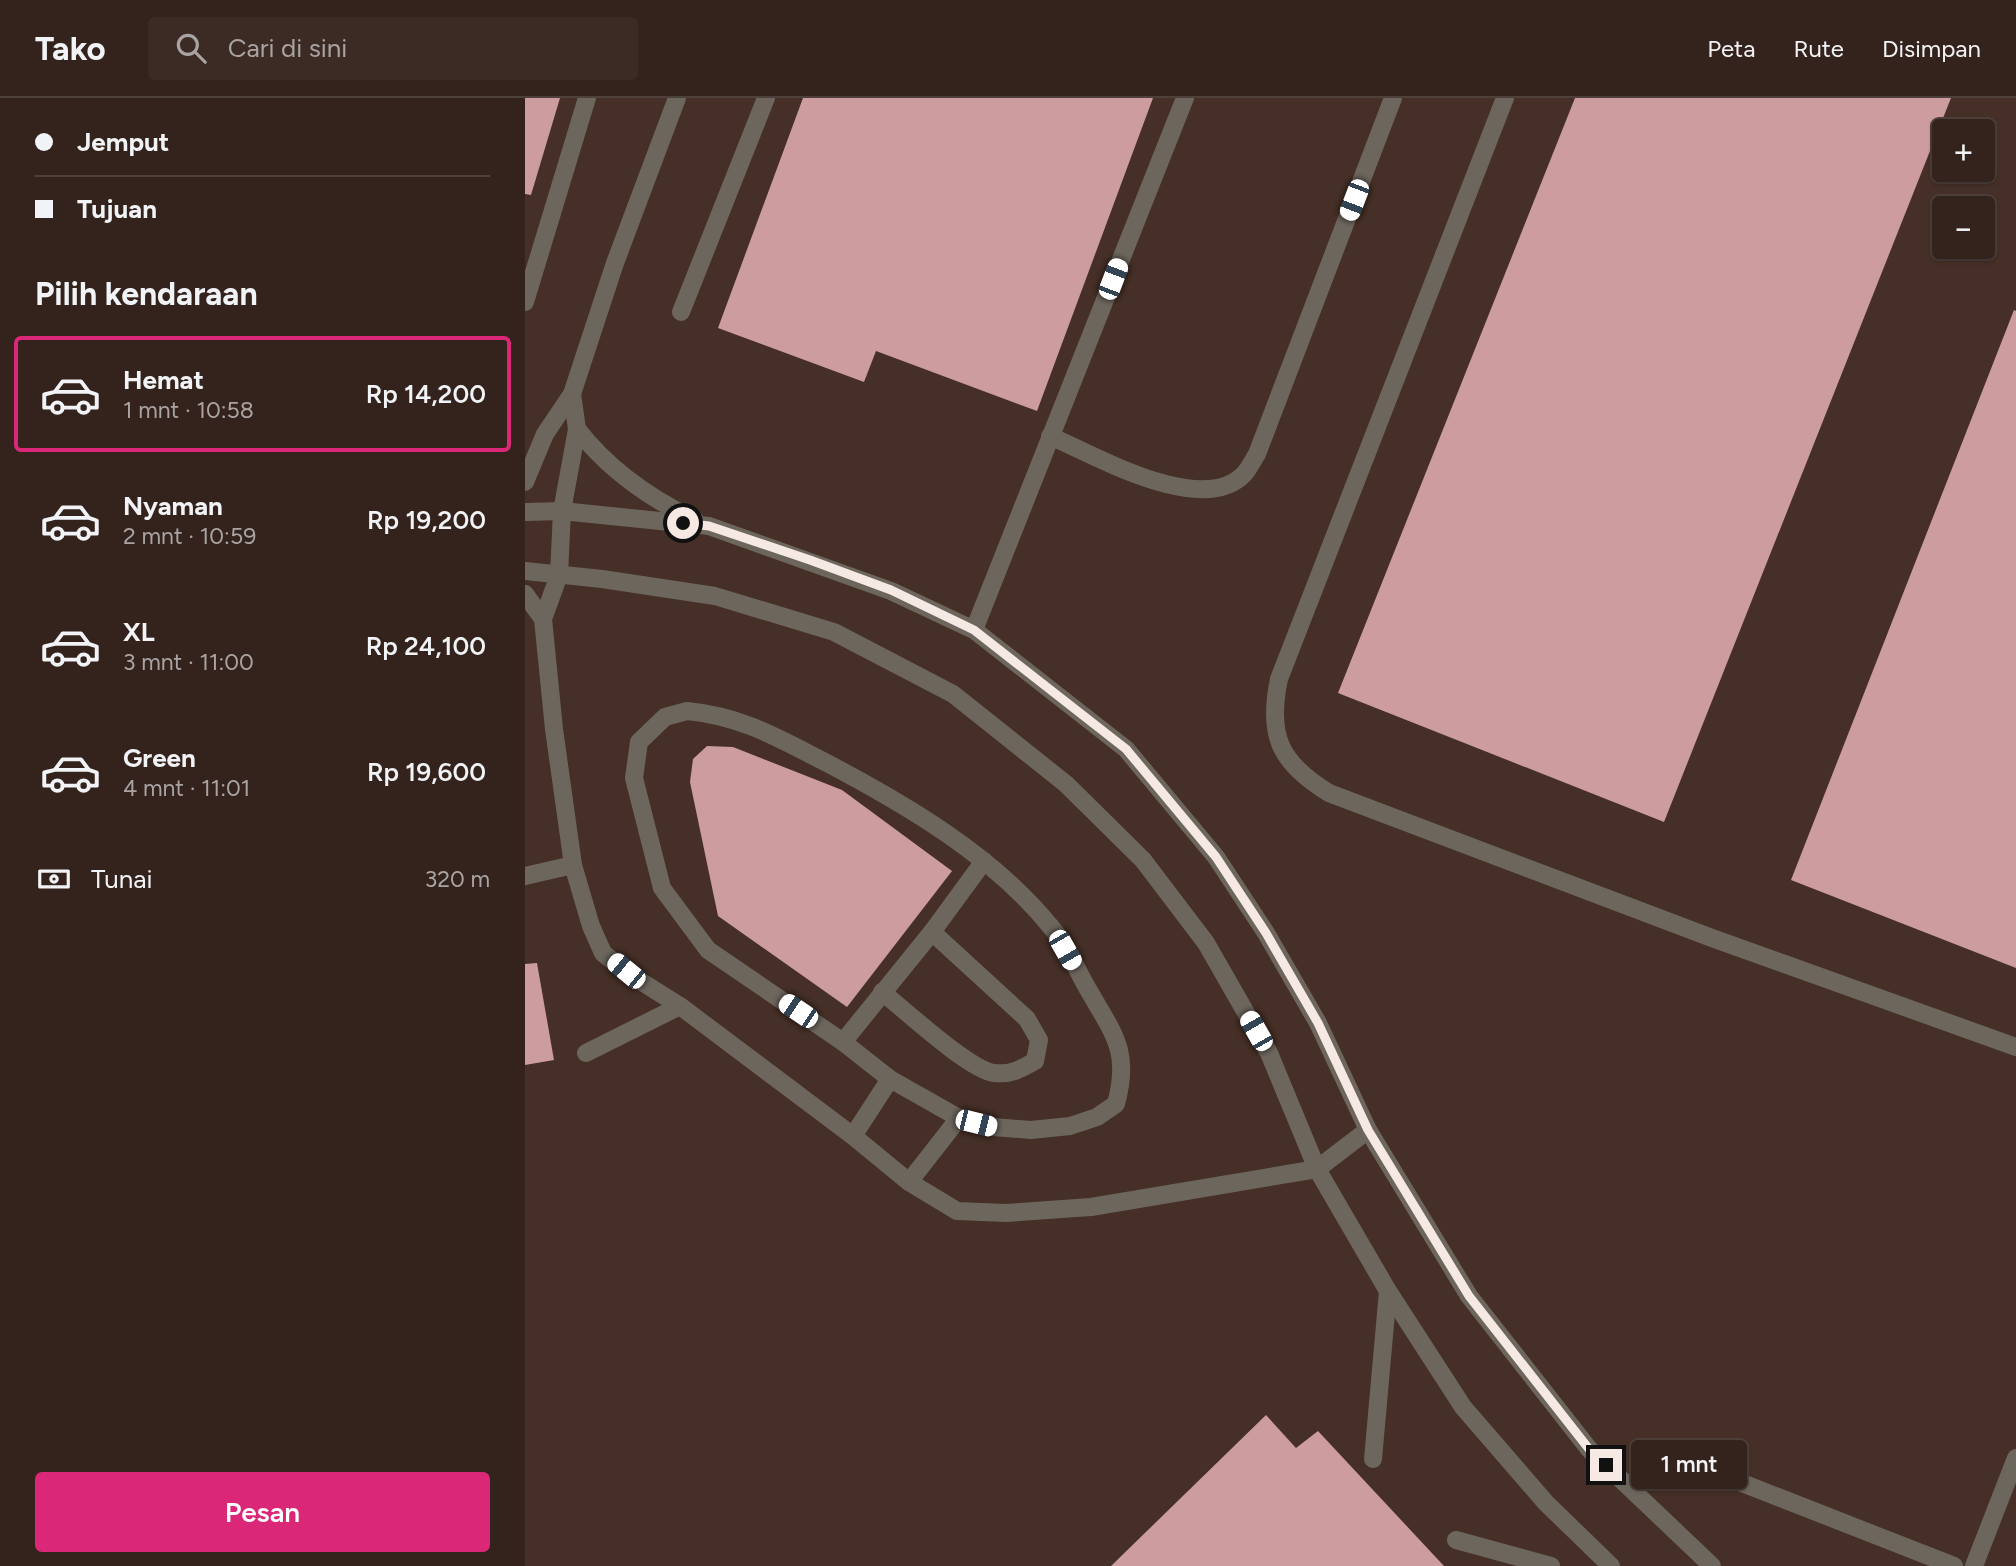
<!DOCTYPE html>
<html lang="id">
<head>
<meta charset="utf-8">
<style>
	:root { --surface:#34231c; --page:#3c2b25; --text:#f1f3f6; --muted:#a9a4a3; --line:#4e403b; --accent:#db2777 }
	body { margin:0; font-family:Figtree,sans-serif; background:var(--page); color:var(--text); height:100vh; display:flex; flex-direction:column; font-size:26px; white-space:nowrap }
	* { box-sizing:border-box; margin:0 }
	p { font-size:23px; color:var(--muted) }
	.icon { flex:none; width:38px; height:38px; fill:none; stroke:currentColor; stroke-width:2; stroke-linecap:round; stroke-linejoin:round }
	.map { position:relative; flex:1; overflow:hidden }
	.drawer { display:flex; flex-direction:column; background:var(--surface); width:525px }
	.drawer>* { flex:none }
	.hud { display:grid; align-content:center; height:154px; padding:0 35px; background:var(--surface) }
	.controls { position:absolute; left:1407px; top:21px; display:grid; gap:14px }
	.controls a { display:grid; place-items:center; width:63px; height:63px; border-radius:7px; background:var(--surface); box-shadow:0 2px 5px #0004,0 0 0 2px var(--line); font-size:35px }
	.end { position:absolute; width:32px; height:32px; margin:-16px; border:9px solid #f6e8e2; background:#111; box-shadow:0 0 0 4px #111 }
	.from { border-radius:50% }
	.bubble { position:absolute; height:49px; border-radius:7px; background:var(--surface); box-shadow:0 2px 5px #0004,0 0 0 2px var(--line); font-size:23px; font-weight:600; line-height:49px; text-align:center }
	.car { position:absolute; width:21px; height:42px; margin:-21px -10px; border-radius:9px; box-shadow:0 0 5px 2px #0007; background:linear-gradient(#fff 24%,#345 0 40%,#fff 0 76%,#345 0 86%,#fff 0) }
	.hud b { display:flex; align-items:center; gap:24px; height:66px; font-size:26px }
	.hud b+b { border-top:2px solid var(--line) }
	.hud i { width:18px; height:18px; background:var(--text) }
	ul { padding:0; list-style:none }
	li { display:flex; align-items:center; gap:21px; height:116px; margin:0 14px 10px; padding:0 21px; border:4px solid transparent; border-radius:7px }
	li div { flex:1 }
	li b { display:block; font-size:26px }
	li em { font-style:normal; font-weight:600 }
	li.active { border-color:var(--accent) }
	li>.icon { width:63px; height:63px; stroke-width:1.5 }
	h2 { padding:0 35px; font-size:32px; line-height:84px }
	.pay { display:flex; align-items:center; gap:18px; height:77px; padding:0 35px; font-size:26px }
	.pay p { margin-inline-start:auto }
	.action { display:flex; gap:14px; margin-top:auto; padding:14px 35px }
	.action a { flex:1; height:80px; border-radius:7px; background:var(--accent); color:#fff; font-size:28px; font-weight:600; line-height:80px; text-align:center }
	header { display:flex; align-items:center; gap:42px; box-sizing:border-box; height:98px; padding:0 35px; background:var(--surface); border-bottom:2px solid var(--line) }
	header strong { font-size:33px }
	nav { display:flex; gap:38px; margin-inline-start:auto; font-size:24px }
	.search { width:490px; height:63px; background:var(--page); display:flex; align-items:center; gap:18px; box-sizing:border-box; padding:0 24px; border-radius:7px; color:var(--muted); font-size:26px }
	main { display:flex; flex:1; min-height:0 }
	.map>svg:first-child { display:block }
	.building { fill:#cc9c9f }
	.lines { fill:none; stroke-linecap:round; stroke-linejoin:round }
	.minor { stroke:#6c665d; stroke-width:18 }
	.route { stroke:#f6e8e2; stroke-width:9 }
</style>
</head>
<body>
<header>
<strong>Tako</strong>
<div class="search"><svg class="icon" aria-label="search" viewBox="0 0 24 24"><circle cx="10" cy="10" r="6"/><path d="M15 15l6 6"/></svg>Cari di sini</div>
<nav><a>Peta</a><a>Rute</a><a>Disimpan</a></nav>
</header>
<main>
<section class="drawer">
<div class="hud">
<b><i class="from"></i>Jemput</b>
<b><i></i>Tujuan</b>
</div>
<h2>Pilih kendaraan</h2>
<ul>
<li class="active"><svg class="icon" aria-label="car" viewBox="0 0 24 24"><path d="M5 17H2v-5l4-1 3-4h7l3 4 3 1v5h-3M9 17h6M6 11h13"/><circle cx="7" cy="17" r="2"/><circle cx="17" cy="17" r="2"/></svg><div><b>Hemat</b><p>1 mnt · 10:58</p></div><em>Rp 14,200</em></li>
<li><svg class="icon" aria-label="car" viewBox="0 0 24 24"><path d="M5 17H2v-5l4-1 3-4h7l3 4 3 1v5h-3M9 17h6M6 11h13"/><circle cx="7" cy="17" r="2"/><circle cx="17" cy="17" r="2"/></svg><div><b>Nyaman</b><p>2 mnt · 10:59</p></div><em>Rp 19,200</em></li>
<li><svg class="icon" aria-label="car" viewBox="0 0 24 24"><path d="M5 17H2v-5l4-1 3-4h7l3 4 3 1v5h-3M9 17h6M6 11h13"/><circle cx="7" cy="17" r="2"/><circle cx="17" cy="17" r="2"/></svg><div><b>XL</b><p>3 mnt · 11:00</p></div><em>Rp 24,100</em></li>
<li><svg class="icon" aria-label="car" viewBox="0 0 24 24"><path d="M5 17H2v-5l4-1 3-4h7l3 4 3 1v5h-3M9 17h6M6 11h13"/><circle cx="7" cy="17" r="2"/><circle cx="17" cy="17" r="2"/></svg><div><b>Green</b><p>4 mnt · 11:01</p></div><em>Rp 19,600</em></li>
</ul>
<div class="pay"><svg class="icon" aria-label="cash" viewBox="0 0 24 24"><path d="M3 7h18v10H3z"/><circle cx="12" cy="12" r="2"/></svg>Tunai<p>320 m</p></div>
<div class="action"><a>Pesan</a></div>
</section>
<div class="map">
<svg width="1491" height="1468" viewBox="0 0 1491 1468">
	<rect width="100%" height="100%" fill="#452f26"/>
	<g class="building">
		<path d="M 0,0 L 35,0 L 6,97 L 0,96 Z"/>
		<path d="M 278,0 L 628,0 L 512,313 L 351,253 L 339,284 L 193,230 Z"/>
		<path d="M 1050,0 L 1426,0 L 1139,724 L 813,595 Z"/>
		<path d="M 1489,212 L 1491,213 L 1491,870 L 1266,782 Z"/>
		<path d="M 182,648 L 208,649 L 317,692 L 427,773 L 322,909 L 193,818 L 165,684 L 168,661 Z"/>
		<path d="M 12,865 L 29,962 L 0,967 L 0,866 Z"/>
		<path d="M 741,1317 L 771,1350 L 793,1333 L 919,1468 L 586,1468 Z"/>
	</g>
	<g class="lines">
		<g class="minor">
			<path d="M 980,0 L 754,581 C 742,638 755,665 804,695 L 1187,840 L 1491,949"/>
			<path d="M 0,204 L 62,0"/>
			<path d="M 156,214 L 241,0"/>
			<path d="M 47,296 L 52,331 L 37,413 L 34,477 L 18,521 L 29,631 L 48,767 L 66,828 L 78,855 L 101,874 L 155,908 L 328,1038 L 384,1084 L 432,1113 L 481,1115 L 566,1109 L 792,1071 L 843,1032"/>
			<path d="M 52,331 C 83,371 124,400 170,422"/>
			<path d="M 525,338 C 569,357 679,421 720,375 C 725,369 728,362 732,356 L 868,0"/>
			<path d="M 0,384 L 20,336 L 47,296 L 90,165 L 152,0"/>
			<path d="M 0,414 L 37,413 L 184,428 L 366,493 L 449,532 L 601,651 L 691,759 L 741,835 L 793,925 L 843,1032 L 944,1198 L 1064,1351 L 1187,1468"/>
			<path d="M 0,473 L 77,481 L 190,498 L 309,534 L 428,596 L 541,686 L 618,762 L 681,845 L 744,955 L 792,1071 L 863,1193 L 938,1309 L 1021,1405 L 1086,1468"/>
			<path d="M 0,496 L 18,521"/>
			<path d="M 449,532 L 660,0"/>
			<path d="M 162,613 C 216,618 253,640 300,664 C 380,706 469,758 526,829 C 542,847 552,873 564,893 C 590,938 605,954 591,1006 L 572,1019 L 545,1028 L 506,1032 L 468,1029 L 434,1020 L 365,981 L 318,944 L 183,852 L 137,790 L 109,680 L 114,644 L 140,619 Z"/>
			<path d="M 0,778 L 48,767"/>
			<path d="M 357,894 C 380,912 444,972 469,975 C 486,977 496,971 510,963 L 514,942 L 502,921 L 407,834"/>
			<path d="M 318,944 L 407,834 L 459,763"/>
			<path d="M 61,955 L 155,908"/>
			<path d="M 328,1038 L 365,981"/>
			<path d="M 384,1084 L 434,1020"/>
			<path d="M 848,1361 L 863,1193"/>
			<path d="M 1207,1381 L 1429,1468"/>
			<path d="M 931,1442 L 1026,1468"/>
			<path d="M 1449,1468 L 1491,1360"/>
		</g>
	</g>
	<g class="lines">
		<path class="route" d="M 158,425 L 184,428 L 285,462 L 366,492 L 449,532 L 601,651 L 691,759 L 741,835 L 793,925 L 843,1032 L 944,1198 L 1064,1351 L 1081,1367"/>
	</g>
</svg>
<div class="controls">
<a>+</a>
<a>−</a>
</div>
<i class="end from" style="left:158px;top:425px"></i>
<i class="end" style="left:1081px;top:1367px"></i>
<div class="bubble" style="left:1106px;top:1342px;width:116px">1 mnt</div>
<i class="car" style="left:829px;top:102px;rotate:201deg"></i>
<i class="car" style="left:588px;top:181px;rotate:21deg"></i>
<i class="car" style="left:540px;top:852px;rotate:150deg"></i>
<i class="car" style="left:101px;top:873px;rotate:309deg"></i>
<i class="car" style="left:273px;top:913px;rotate:304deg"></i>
<i class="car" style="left:731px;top:933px;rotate:330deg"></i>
<i class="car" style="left:451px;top:1025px;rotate:104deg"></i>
</div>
</main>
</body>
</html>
